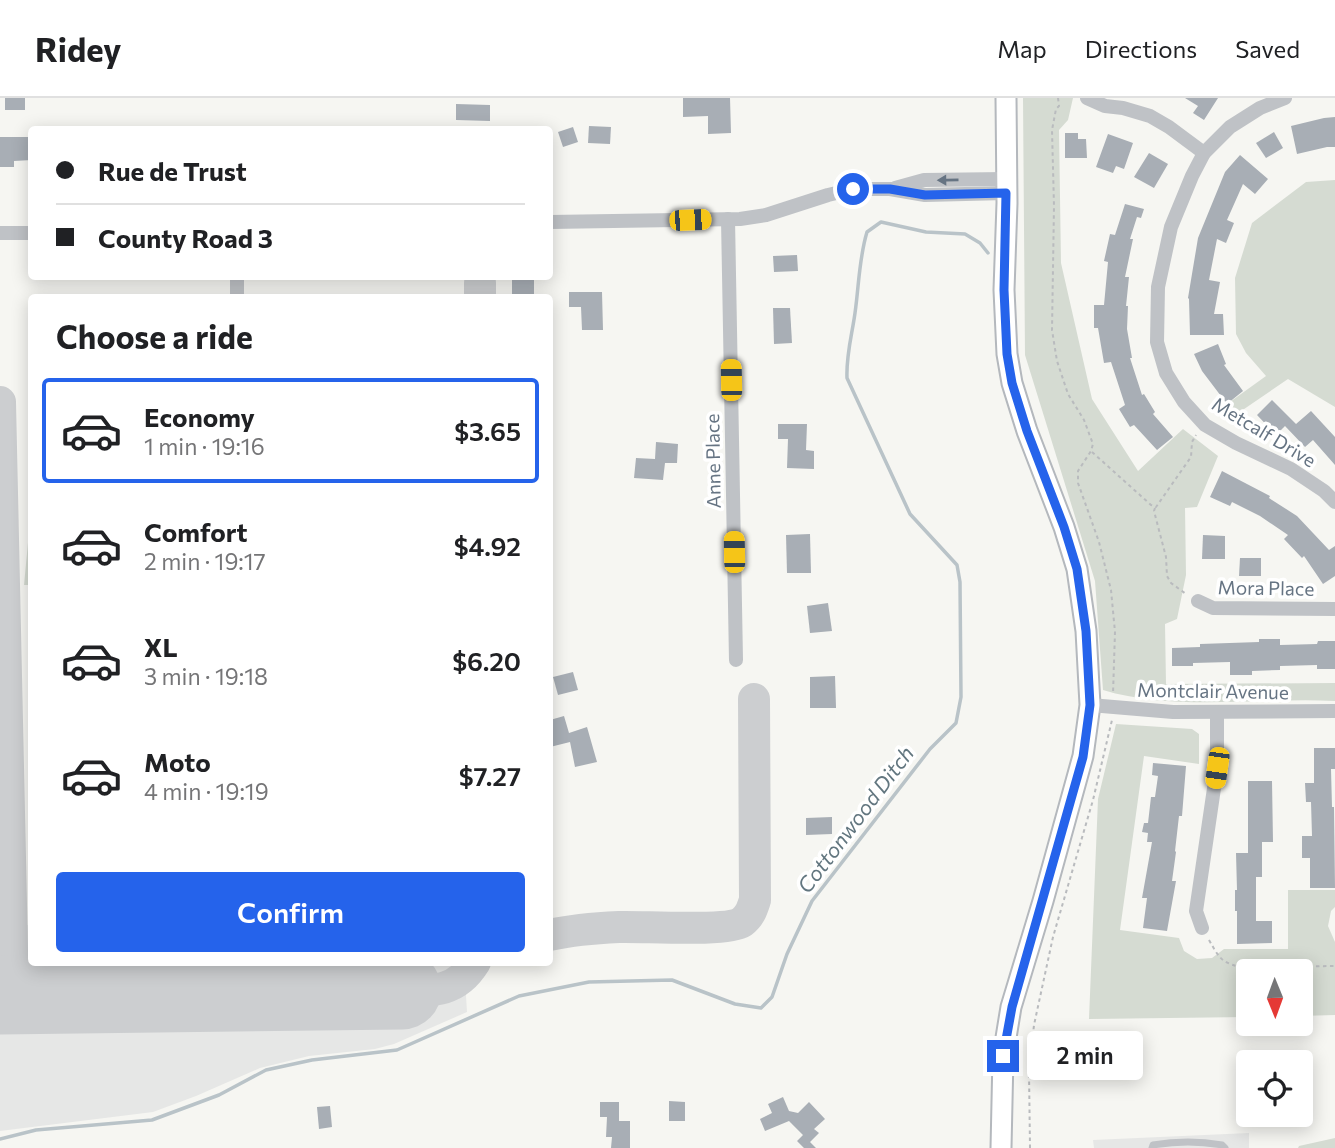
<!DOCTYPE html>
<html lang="en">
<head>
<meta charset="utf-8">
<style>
	:root { --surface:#fff; --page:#f2f2f2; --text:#202124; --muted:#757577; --line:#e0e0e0; --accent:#2563eb }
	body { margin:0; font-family:Commissioner,sans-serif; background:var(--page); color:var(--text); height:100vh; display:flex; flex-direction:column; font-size:26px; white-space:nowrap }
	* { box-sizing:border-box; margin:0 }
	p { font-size:23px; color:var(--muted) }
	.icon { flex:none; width:38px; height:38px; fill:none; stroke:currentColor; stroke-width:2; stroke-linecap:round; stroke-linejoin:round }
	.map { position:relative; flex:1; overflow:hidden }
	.drawer { position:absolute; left:28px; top:196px; width:525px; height:672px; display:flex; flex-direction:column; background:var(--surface); border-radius:7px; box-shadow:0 4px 18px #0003 }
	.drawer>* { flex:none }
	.banner { position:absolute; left:28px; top:28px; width:525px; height:154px; border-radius:7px; box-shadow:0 4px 18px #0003; display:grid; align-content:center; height:154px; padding:0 28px; background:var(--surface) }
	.needle { width:46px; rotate:179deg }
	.buttons { position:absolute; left:1236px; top:861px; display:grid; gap:14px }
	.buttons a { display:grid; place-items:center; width:77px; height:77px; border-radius:7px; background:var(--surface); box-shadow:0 4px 18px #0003; font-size:35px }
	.end { position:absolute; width:32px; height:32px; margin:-16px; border:9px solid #2563eb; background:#fff; box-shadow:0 0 0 4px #fff }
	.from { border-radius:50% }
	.bubble { position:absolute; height:49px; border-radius:7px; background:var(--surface); box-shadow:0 4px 18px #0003; font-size:23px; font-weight:600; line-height:49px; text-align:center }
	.car { position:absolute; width:21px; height:42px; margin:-21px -10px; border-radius:9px; box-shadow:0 0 5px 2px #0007; background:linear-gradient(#f5c518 24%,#345 0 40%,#f5c518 0 76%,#345 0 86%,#f5c518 0) }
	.banner b { display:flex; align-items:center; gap:24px; height:66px; font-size:26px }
	.banner b+b { border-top:2px solid var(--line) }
	.banner i { width:18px; height:18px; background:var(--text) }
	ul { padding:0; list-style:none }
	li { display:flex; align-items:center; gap:21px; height:105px; margin:0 14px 10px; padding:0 14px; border:4px solid transparent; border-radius:7px }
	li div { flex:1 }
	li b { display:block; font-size:26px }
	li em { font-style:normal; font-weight:600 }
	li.on { border-color:var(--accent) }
	li>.icon { width:63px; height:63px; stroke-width:1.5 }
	h2 { padding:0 28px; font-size:32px; line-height:84px }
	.button { display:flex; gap:14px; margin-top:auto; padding:14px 28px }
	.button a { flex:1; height:80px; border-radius:7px; background:var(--accent); color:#fff; font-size:28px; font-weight:600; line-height:80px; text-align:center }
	header { display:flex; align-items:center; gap:42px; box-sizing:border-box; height:98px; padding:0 35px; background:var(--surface); border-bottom:2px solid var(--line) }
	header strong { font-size:33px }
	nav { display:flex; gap:38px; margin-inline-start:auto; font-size:24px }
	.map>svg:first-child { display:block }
	.built { fill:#e6e7e6 }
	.green { fill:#d5dbd2 }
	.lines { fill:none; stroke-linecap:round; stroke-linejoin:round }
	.stream { stroke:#b9c3c8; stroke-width:3.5 }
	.taxiway { stroke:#ccced0; stroke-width:32 }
	.runway { stroke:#ccced0; stroke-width:79 }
	.building { fill:#a8aeb5 }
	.secondary-casing { stroke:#b4b8bd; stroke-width:23 }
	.path { stroke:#b9bbbe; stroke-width:2; stroke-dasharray:3.5 3.5; stroke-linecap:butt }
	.lane { stroke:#bfc2c6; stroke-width:7 }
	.street { stroke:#bfc2c6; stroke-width:14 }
	.secondary { stroke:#fff; stroke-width:19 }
	.oneway { fill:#667483 }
	.route { stroke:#2563eb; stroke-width:9 }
	.labels { text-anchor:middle; stroke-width:7; stroke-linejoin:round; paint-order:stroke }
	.street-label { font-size:19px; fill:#667483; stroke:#fff }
	.water-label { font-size:21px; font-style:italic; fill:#62767f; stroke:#fff }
</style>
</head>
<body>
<header>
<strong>Ridey</strong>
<nav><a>Map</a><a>Directions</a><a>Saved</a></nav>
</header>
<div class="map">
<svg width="1335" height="1050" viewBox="0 0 1335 1050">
	<rect width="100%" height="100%" fill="#f6f6f2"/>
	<g class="built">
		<path d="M 0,827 L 31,827 L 32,864 L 464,865 L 467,914 L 394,946 L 375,951 L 309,958 L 260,970 L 196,998 L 153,1014 L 0,1033 Z"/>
		<path d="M 1249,1035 L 1249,1050 L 1094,1050 L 1093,1042 Z"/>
	</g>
	<g class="green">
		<path d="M 1023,0 L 1073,0 L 1068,22 L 1059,32 L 1061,165 L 1092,301 L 1138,373 L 1183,331 L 1218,358 L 1197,409 L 1185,410 L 1186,477 L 1177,521 L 1165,526 L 1166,586 L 1335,585 L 1335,603 C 1260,599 1175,614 1103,592 L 1095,483 L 1025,257 Z"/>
		<path d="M 1335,82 L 1335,309 L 1288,281 L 1228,322 L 1216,314 L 1266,278 L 1246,255 L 1236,236 L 1235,180 L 1252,125 L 1306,84 Z"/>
		<path d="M 30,423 L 32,423 L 31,487 L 24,487 Z"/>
		<path d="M 1116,626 L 1192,631 L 1199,636 L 1199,666 L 1144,658 L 1120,832 L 1179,840 L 1184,853 L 1197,861 L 1212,860 L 1224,851 L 1288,851 L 1288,792 L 1335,792 L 1335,809 L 1331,813 L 1328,828 L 1335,844 L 1335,917 L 1300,918 L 1300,873 L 1248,873 L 1248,919 L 1089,921 L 1098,701 Z"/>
		<path d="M 1335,1040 L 1335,1050 L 1298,1050 L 1299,1048 Z"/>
	</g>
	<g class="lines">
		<path class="stream" d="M 0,1041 L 36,1032 L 152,1022 L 219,997 L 266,972 L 312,962 L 397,952 L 519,898 L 589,884 L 672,882 L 735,906 L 761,910 L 772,899 L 787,856 L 812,803 L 930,651 L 956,625 L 961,599 L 960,484 L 957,467 L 910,416 L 847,280 C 846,257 852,237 855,215 C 859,187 859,160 867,134 L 881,124 L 926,134 L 965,136 L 980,145 L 988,155"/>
		<g class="taxiway">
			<path d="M 480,200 L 480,185"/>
			<path d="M 0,304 L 13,897"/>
			<path d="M 550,837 C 572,832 596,830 619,829 C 642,828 727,834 742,824 C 750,818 752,811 755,802 L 754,601"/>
			<path d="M 262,864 L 263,894"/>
			<path d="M 402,892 C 433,893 456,895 475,864"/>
		</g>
		<path class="runway" d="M 0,897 L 402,892"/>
	</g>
	<g class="building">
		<rect x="5" y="0" width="20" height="12"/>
		<path d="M 683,0 L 730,0 L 731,35 L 708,36 L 708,18 L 683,19 Z"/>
		<path d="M 1185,0 L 1218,0 L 1204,22 L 1193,15 L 1198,8 Z"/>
		<path d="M 456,6 L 490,7 L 490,23 L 456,22 Z"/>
		<path d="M 1335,19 L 1335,49 L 1327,49 L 1297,56 L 1291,28 L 1324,20 Z"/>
		<path d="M 589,28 L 611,29 L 610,46 L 588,45 Z"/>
		<path d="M 573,29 L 578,44 L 563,49 L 558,34 Z"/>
		<path d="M 1274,34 L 1283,50 L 1266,60 L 1256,45 Z"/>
		<path d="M 1065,35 L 1078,35 L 1078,41 L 1086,41 L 1087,60 L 1065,60 Z"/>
		<path d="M 1108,36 L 1133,45 L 1124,71 L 1116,68 L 1113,75 L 1096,69 Z"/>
		<path d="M 0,39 L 32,39 L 32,62 L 14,63 L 14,69 L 0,69 Z"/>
		<path d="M 1149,55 L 1168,66 L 1154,90 L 1134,79 Z"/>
		<path d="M 1240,57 L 1268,81 L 1255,96 L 1243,86 L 1227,122 L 1234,125 L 1226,145 L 1217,141 L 1209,182 L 1220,184 L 1214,216 L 1223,216 L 1224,237 L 1190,237 L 1189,201 L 1188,200 L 1198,140 L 1225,74 Z"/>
		<path d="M 1125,106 L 1144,111 L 1141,120 L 1137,119 L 1130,141 L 1133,141 L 1125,179 L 1129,179 L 1126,208 L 1128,208 L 1127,231 L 1132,260 L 1130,260 L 1142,297 L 1144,296 L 1155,314 L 1153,316 L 1173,339 L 1157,352 L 1134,327 L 1130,329 L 1119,311 L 1125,307 L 1111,264 L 1104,265 L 1098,230 L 1094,230 L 1094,207 L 1104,207 L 1108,164 L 1104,163 L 1110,136 L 1115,137 Z"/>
		<path d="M 797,157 L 798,173 L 774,174 L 773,158 Z"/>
		<rect x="512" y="178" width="22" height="22"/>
		<path d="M 569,194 L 602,194 L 603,232 L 582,232 L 581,209 L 569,209 Z"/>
		<path d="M 773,210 L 790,210 L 792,245 L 774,246 Z"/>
		<path d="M 1218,246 L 1226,266 L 1224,267 L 1243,293 L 1227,306 L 1202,273 L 1194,256 Z"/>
		<path d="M 1272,302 L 1296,326 L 1311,313 L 1335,339 L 1335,367 L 1313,342 L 1305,349 L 1285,328 L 1276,337 L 1257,317 Z"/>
		<path d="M 778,326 L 807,326 L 806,352 L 814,353 L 814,371 L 787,370 L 788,341 L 778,341 Z"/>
		<path d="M 656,344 L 678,346 L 677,365 L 665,365 L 663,382 L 634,380 L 636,360 L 655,361 Z"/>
		<path d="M 1222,373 L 1270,398 L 1269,400 L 1297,418 L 1329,452 L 1335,448 L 1335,478 L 1323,486 L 1304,458 L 1302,460 L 1284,441 L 1288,437 L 1260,418 L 1232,404 L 1230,408 L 1210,399 Z"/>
		<path d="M 810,436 L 811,475 L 787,475 L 786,437 Z"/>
		<path d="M 1203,437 L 1225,438 L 1225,461 L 1202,461 Z"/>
		<path d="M 1240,460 L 1261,460 L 1261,478 L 1239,478 Z"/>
		<path d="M 828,505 L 832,533 L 810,535 L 807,508 Z"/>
		<path d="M 1259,541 L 1280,541 L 1280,547 L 1317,546 L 1318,543 L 1335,543 L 1335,571 L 1317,571 L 1317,567 L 1280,568 L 1280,572 L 1252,573 L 1252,577 L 1230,577 L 1230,564 L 1193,565 L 1193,568 L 1172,568 L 1172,550 L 1200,549 L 1200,546 L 1259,544 Z"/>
		<path d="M 573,574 L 578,592 L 558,597 L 553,579 Z"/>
		<path d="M 835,578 L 836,610 L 810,610 L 810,579 Z"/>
		<path d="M 564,618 L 569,635 L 587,629 L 597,664 L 575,669 L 570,644 L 550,649 L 550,622 Z"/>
		<path d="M 1314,650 L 1335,650 L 1335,671 L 1331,671 L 1332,709 L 1334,709 L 1335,790 L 1310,790 L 1310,760 L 1302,760 L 1302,738 L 1312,738 L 1311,704 L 1306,704 L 1305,685 L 1314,685 Z"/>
		<path d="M 1153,665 L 1186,668 L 1182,718 L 1179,718 L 1175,753 L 1176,754 L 1172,783 L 1176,783 L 1167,833 L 1143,830 L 1147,800 L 1142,800 L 1152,744 L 1147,744 L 1148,735 L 1142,734 L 1144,725 L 1148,725 L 1151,699 L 1155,699 L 1158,678 L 1152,677 Z"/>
		<path d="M 1248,683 L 1272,683 L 1273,744 L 1262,744 L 1262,779 L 1256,779 L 1256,823 L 1272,823 L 1272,845 L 1237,846 L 1237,813 L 1235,813 L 1235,792 L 1237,792 L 1236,755 L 1248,755 Z"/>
		<path d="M 832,719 L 832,736 L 806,737 L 806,720 Z"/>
		<path d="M 783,999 L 789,1013 L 798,1015 L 809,1004 L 825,1021 L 814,1031 L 819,1035 L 810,1044 L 816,1050 L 804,1050 L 797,1043 L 803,1037 L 789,1023 L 765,1033 L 760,1021 L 772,1015 L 768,1006 Z"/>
		<path d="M 669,1003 L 685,1004 L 685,1023 L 669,1023 Z"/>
		<path d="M 600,1004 L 619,1004 L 619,1023 L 630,1023 L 630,1050 L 611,1050 L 612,1039 L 606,1039 L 607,1019 L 600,1019 Z"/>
		<path d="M 330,1008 L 332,1029 L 319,1031 L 317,1009 Z"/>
	</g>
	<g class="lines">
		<defs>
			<path id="secondary" d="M 1001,1050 L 1003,958 L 1011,909 L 1043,803 L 1083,658 L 1090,607 L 1086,533 L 1077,471 L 1064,429 L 1027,333 L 1012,285 L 1007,256 L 1004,192 L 1007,105 L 1006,0"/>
		</defs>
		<use href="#secondary" class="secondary-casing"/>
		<g class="path">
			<path d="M 1058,0 L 1059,8 L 1056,11 L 1052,32 L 1054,108 L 1052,232 L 1057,263 L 1068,296 L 1084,322 L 1093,346 L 1091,353 L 1078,373 L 1078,385 L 1099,444 L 1111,492 L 1115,534 L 1113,596"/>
			<path d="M 1092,354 L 1151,407 L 1156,409 L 1191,359 L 1192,344 L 1196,337"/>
			<path d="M 1155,410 L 1154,413 L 1166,459 L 1167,478 L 1171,485 L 1186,496"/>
			<path d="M 1209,842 C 1219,859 1220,864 1240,869 L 1335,868"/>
			<path d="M 1030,1050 L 1029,973 L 1034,927 L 1053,839 L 1093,702 L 1112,622"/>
		</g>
		<path class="lane" d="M 1152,1050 L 1153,1047 C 1176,1043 1200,1043 1222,1047 L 1225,1050"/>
		<g class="street">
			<path d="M 1087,0 L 1105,8 L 1123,10 L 1150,18 L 1169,29 L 1204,55"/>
			<path d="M 1285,0 L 1260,10 L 1230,29 L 1204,55 L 1192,78 L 1171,129 L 1158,189 L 1157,244 L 1166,275 L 1184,304 L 1205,327 L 1236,345 L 1291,371 L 1324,393 L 1335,404"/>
			<path d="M 895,90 L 924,82 L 1006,81"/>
			<path d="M 728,121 L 736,562"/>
			<path d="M 550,124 L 740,121 L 766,117 L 828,97 L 853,91 L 890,91 L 925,97 L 1006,95"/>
			<path d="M 0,135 L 32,135"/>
			<path d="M 237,178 L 237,200"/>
			<path d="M 1198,503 L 1213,510 L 1335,511"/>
			<path d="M 1090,607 L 1173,614 L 1335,613"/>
			<path d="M 1202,830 L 1196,813 L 1217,670 L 1217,614"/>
		</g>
		<use href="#secondary" class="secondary"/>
	</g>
	<defs><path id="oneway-solid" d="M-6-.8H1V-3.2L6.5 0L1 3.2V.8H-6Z" transform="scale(1.75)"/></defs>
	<use class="oneway" href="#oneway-solid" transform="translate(948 82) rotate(179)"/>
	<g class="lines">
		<path class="route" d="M 853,91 L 890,91 L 925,97 L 1006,95 L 1004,192 L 1007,256 L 1012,285 L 1027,333 L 1064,429 L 1077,471 L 1086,533 L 1090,607 L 1083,659 L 1012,909 L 1003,958"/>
	</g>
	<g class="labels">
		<g class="street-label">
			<text transform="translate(1264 334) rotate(31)" y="7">Metcalf Drive</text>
			<text transform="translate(713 363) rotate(-91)" y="7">Anne Place</text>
			<text transform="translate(1266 490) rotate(1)" y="7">Mora Place</text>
			<text transform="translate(1213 593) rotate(1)" y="7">Montclair Avenue</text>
		</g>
		<g class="water-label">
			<text transform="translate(856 722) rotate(-53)" y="7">Cottonwood Ditch</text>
		</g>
	</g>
</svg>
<div class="buttons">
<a><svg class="needle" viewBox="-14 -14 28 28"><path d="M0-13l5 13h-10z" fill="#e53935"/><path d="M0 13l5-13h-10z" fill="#757577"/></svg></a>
<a><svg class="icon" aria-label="locate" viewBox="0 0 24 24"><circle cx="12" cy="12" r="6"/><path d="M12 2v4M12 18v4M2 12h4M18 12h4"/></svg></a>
</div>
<i class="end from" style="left:853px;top:91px"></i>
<i class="end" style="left:1003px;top:958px"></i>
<div class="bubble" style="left:1027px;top:933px;width:116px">2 min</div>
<i class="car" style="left:690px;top:122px;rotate:88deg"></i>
<i class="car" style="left:731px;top:282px;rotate:359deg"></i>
<i class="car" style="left:734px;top:454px;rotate:359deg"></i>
<i class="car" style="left:1217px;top:670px;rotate:188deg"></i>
<div class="banner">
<b><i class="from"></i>Rue de Trust</b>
<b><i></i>County Road 3</b>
</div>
<section class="drawer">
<h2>Choose a ride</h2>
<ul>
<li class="on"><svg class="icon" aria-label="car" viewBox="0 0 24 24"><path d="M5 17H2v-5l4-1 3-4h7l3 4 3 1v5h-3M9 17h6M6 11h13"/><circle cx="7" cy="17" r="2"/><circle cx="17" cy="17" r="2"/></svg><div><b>Economy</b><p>1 min · 19:16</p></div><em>$3.65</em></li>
<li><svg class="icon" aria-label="car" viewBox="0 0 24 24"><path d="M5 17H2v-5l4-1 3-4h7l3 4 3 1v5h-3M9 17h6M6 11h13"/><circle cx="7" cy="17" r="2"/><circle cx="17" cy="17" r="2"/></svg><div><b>Comfort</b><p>2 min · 19:17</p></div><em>$4.92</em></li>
<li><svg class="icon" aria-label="car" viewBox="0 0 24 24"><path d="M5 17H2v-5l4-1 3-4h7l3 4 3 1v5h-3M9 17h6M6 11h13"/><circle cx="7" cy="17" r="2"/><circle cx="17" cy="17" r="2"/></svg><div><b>XL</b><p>3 min · 19:18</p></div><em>$6.20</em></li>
<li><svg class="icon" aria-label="car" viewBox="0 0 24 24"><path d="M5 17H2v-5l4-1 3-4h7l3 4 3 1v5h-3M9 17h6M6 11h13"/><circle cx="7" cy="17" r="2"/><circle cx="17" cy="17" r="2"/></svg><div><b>Moto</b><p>4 min · 19:19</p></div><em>$7.27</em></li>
</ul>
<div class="button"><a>Confirm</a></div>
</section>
</div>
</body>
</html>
